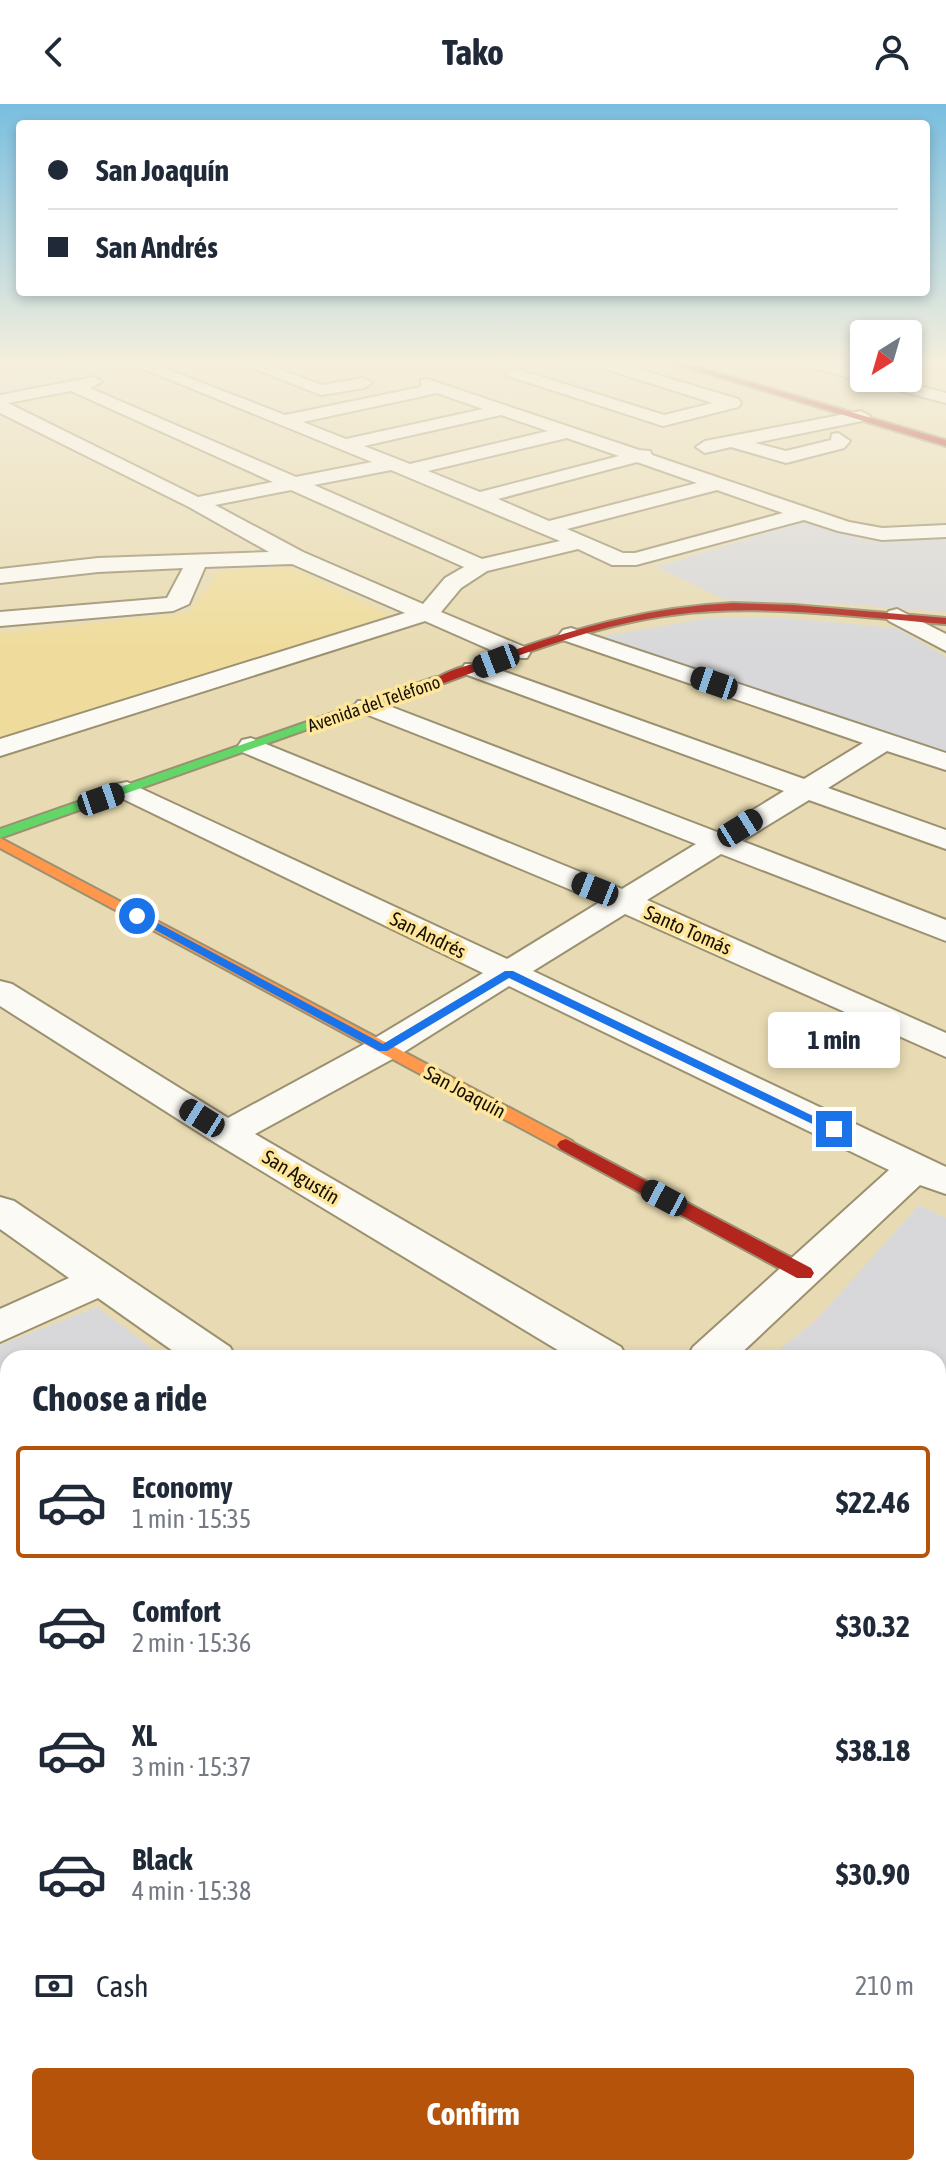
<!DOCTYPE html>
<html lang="en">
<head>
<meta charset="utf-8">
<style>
	:root { --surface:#fff; --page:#f2f2f3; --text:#1f2937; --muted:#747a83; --line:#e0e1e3; --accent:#b45309 }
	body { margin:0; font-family:"Asap Condensed",sans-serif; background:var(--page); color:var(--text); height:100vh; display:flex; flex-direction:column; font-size:30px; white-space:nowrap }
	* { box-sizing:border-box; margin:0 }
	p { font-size:26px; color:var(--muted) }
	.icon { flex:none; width:44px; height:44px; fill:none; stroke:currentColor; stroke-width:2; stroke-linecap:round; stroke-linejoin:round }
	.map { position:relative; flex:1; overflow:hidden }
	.details { position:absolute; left:0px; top:1246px; width:946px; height:826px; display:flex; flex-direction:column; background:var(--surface); border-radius:24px 24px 0 0; box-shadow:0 4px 12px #0003 }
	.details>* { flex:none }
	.guide { position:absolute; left:16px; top:16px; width:914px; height:176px; border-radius:8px; box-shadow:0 4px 12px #0003; display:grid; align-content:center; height:176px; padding:0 32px; background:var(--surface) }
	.needle { width:52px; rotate:217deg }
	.tools { position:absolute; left:850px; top:216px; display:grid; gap:16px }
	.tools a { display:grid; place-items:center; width:72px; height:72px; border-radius:8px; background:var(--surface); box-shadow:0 4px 12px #0003; font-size:40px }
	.end { position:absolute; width:36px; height:36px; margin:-18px; border:10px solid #1a73e8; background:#fff; box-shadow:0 0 0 4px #fff }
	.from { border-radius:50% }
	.bubble { position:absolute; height:56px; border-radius:8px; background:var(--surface); box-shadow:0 4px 12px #0003; font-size:26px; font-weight:700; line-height:56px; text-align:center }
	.car { position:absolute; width:24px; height:48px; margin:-24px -12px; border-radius:10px; box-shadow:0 0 6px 2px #0007; background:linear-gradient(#222 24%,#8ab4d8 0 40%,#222 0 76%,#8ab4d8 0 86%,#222 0) }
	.guide b { display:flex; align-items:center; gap:28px; height:76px; font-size:30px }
	.guide b+b { border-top:2px solid var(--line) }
	.guide i { width:20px; height:20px; background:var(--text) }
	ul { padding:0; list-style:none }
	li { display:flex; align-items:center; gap:24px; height:112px; margin:0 16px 12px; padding:0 16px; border:4px solid transparent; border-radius:8px }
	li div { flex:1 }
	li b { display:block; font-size:30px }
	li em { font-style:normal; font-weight:700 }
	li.on { border-color:var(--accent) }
	li>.icon { width:72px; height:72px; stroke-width:1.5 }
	h2 { padding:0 32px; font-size:36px; line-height:96px }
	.pay { display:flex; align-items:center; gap:20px; height:88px; padding:0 32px; font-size:30px }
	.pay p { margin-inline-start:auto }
	.action { display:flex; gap:16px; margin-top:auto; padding:16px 32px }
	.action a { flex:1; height:92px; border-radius:8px; background:var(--accent); color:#fff; font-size:32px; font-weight:700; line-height:92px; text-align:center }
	header { display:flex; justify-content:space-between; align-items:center; height:104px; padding:0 32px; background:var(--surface); font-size:36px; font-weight:700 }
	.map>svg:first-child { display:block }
	.built { fill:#efdc9c }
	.green { fill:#d8d8da }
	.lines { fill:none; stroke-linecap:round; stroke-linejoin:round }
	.stream { stroke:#74ced3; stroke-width:12 }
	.street-casing { stroke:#9b9171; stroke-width:4 }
	.fast-casing { stroke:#9b9171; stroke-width:4 }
	.slow-casing { stroke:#9b9171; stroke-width:4 }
	.jam-casing { stroke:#9b9171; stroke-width:4 }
	.street { fill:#fcfaf4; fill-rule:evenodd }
	.fast { fill:#63d668; fill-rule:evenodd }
	.slow { fill:#ff974d; fill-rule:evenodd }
	.jam { fill:#b3261e; fill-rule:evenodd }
	.route { fill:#1a73e8 }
	.labels { text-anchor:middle; stroke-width:7; stroke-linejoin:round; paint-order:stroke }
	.far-street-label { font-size:18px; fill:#181100; stroke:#fee79d }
	.street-label { font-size:20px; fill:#181100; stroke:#fee79d }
</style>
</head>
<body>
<header><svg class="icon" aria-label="back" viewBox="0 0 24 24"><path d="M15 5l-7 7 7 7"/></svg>Tako<svg class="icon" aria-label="person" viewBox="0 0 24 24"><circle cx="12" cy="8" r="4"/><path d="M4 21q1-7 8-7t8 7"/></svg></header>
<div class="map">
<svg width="946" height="2071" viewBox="0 0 946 2071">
	<rect width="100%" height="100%" fill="#e8dbb3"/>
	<path class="built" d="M 289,463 L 391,512 L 0,637 L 0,530 L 189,509 L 219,468 Z"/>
	<g class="green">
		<path d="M 72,259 L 111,259 L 131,267 L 0,293 L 0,277 Z"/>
		<path d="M 578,259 L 633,276 L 580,288 L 526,271 Z"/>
		<path d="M 801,418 L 869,437 L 946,435 L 946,508 L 842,500 L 726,496 L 656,463 Z"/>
		<path d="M 714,513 L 775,513 L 897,524 L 946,553 L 946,651 L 592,534 Z"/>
		<path d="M 919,1101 L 946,1114 L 946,1519 L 938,1527 L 938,1254 L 769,1254 L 817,1215 Z"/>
		<path d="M 97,1203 L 164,1254 L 8,1254 L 8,1396 L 0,1399 L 0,1241 Z"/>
		<path d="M 8,1472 L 8,1561 L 0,1566 L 0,1475 Z"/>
	</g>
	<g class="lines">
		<path class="stream" d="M 0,1428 L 8,1426"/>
		<defs>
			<g id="street">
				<path d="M 129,259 L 151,259 L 285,311 L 421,283 L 421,276 L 427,275 L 639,346 L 650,347 L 652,351 L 849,418 L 882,424 L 946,421 L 946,433 L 882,436 L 838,427 L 804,416 L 636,461 L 612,461 L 578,445 L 487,467 L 461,484 L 441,508 L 527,544 L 530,549 L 527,554 L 509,554 L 425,517 L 0,652 L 0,635 L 405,509 L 292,460 L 205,463 L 189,500 L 173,507 L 0,522 L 0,508 L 167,494 L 183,464 L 98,468 L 0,479 L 0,465 L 98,454 L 269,448 L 189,403 L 0,309 L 0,291 L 94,273 L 102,278 L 90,284 L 296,373 L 372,358 ZM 71,287 L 273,378 L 198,393 L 8,299 ZM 437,289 L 483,305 L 346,335 L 303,318 ZM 501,311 L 548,327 L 410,360 L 364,342 ZM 567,334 L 619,352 L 480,388 L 428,367 ZM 637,358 L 697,379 L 549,417 L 498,395 ZM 391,366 L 560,437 L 482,455 L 314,381 ZM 291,386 L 464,463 L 445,474 L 423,500 L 303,448 L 215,401 ZM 717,386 L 783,409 L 635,449 L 623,449 L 567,425 Z"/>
				<path d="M 240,259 L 263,259 L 322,281 L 364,274 L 372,279 L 364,284 L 321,291 Z"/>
				<path d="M 594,259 L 618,259 L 738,295 L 741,299 L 738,303 L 663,322 L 508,272 L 506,269 L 514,264 L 520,266 L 664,311 L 713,299 L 596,262 Z"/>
				<path d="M 803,259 L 829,259 L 864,268 L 864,274 L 888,274 L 946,289 L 946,299 L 805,262 Z"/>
				<path d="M 861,307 L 870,312 L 867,316 L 755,339 L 786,347 L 831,336 L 832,330 L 838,329 L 850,337 L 844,344 L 786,359 L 731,343 L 705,349 L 696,343 L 705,337 Z"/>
				<path d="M 897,505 L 946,530 L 946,547 L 889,517 L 885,512 L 889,507 Z"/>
				<path d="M 571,524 L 946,649 L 946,666 L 887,647 L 828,684 L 946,726 L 946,745 L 809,696 L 742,737 L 946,816 L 946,837 L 721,750 L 647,796 L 946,929 L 946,953 L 625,810 L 533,867 L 946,1063 L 946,1090 L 920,1081 L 736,1254 L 687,1254 L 693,1243 L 889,1066 L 509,882 L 396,953 L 255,1030 L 621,1243 L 627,1254 L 571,1254 L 214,1038 L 0,902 L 0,877 L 12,880 L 228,1014 L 370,937 L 483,869 L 117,692 L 113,686 L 117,680 L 127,678 L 507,855 L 600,798 L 242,648 L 238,642 L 242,636 L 251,634 L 622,785 L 696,740 L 358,607 L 354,602 L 358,597 L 376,597 L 717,728 L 784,687 L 465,570 L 462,565 L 465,560 L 483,560 L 804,675 L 863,639 L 563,536 L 559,531 L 563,526 Z"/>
				<path d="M 0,1093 L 14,1097 L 230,1243 L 236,1254 L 183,1254 L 98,1194 L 0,1238 L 0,1205 L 69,1174 L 0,1125 Z"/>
				<path d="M 8,1586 L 8,1637 L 0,1640 L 0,1589 Z"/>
				<path d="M 946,1872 L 946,1940 L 938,1943 L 938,1875 Z"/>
				<path d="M 0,1962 L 8,1966 L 8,2040 L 0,2036 Z"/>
				<path d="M 11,2064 L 85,2064 L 82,2071 L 8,2071 Z"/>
				<path d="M 761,2064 L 833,2064 L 830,2071 L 758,2071 Z"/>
				<path d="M 861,2064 L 933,2064 L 936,2071 L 864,2071 Z"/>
			</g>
			<g id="fast">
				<path d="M 436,573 L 446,576 L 0,734 L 0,725 Z"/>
				<path d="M 946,1731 L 946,1762 L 938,1765 L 938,1734 Z"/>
			</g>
			<path id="slow" d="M 0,734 L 572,1037 L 575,1041 L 572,1045 L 560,1045 L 0,744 Z"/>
			<g id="jam">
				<path d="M 672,259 L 684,259 L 946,336 L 946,342 Z"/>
				<path d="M 733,499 L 794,501 L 946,514 L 946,520 C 855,513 763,499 672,511 C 593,521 518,552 444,579 L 434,576 C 449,565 474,560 492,554 C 571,525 649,503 733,499 Z"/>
				<path d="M 566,1035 L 811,1164 L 814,1169 L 811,1174 L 797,1174 L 560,1045 L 557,1041 L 560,1037 Z"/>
				<path d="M 946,1595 L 946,1621 L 938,1624 L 938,1598 Z"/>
				<path d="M 436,2064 L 472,2064 L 469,2071 L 433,2071 Z"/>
				<path d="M 616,2064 L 652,2064 L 649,2071 L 613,2071 Z"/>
			</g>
		</defs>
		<use href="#street" class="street-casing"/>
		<use href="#fast" class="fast-casing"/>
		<use href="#slow" class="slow-casing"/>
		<use href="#jam" class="jam-casing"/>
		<use href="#street" class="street"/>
		<use href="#fast" class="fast"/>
		<use href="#slow" class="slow"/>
		<use href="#jam" class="jam"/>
	</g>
	<linearGradient id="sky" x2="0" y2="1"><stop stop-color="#79bee0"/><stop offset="0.47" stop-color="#f5efdd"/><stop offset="1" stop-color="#f5efdd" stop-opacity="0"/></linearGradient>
	<rect width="946" height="549" fill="url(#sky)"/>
	<path class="route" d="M 133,810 L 141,810 L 383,940 L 505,867 L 513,867 L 840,1025 L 829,1028 L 509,874 L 387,947 L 379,947 L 133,814 Z"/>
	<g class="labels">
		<g class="far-street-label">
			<text transform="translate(374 600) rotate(-19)" y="6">Avenida del Teléfono</text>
		</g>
		<g class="street-label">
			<text transform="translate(688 826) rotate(24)" y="7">Santo Tomás</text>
			<text transform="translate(428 831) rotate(26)" y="7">San Andrés</text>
			<text transform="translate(465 988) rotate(28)" y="7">San Joaquín</text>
			<text transform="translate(301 1073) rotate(31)" y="7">San Agustín</text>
		</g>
	</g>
</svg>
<div class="tools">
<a><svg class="needle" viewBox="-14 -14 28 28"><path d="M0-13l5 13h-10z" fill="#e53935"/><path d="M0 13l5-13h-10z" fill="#747a83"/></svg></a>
</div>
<i class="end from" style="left:137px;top:812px"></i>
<i class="end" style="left:834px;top:1025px"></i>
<div class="bubble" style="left:768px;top:908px;width:132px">1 min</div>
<i class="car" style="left:496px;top:557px;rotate:249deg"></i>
<i class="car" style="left:714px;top:579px;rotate:289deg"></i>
<i class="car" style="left:101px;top:695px;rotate:71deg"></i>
<i class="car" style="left:740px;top:724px;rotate:58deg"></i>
<i class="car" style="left:595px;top:785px;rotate:292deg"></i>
<i class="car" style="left:202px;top:1014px;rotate:302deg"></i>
<i class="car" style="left:664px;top:1094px;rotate:298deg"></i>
<div class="guide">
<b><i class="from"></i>San Joaquín</b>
<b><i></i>San Andrés</b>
</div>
<section class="details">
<h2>Choose a ride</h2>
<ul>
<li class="on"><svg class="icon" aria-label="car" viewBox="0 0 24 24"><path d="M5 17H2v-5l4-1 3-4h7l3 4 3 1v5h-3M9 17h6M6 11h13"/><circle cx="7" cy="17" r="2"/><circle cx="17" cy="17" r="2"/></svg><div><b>Economy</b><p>1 min · 15:35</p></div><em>$22.46</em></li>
<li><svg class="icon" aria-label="car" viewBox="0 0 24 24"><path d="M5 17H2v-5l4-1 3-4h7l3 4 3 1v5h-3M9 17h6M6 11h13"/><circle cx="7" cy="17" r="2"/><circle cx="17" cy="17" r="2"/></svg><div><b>Comfort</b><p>2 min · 15:36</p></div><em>$30.32</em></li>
<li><svg class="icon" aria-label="car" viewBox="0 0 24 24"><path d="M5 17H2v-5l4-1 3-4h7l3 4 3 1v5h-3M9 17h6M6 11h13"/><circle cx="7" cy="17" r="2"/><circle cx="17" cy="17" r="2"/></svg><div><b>XL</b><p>3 min · 15:37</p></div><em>$38.18</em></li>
<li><svg class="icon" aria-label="car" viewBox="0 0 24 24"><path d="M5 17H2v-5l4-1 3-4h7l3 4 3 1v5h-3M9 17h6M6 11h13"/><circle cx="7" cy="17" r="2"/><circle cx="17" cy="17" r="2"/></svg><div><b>Black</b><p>4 min · 15:38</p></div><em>$30.90</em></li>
</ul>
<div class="pay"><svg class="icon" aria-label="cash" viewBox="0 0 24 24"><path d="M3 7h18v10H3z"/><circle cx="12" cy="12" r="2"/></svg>Cash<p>210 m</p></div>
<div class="action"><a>Confirm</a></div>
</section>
</div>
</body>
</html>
